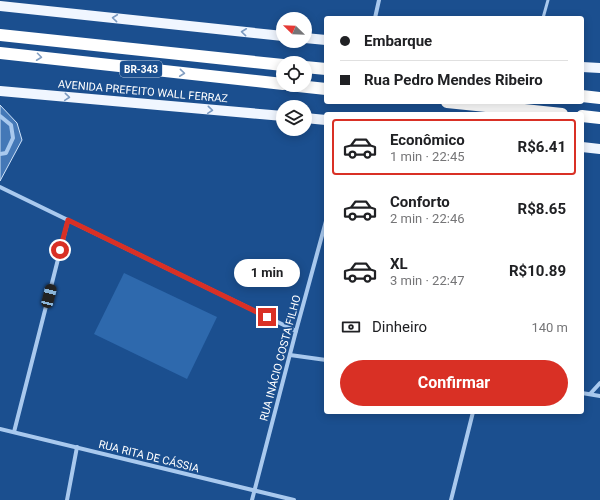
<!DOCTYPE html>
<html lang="pt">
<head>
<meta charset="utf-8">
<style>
	:root { --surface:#fff; --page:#f2f2f2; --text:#202124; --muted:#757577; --line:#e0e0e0; --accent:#d93025 }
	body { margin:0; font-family:Roboto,sans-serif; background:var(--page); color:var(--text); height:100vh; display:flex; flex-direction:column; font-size:15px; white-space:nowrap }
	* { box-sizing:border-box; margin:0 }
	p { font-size:13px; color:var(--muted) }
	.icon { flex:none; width:22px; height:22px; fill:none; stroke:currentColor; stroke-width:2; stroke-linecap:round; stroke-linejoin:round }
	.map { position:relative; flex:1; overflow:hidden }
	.drawer { position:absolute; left:324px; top:112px; width:260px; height:302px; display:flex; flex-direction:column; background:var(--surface); border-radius:4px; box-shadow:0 2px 10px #0003 }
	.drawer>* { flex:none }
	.banner { position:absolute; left:324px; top:16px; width:260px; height:88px; border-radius:4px; box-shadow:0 2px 10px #0003; display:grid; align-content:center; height:88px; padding:0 16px; background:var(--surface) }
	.needle { width:26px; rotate:293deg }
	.controls { position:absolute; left:276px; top:12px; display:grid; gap:8px }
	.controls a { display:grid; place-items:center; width:36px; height:36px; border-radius:50%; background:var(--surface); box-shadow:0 2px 10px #0003; font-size:20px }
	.end { position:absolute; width:18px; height:18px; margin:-9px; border:5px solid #d93025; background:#fff; box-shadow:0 0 0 2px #fff }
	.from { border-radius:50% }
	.bubble { position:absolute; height:28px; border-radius:14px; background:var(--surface); box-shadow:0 2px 10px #0003; font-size:13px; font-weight:700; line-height:28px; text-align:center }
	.car { position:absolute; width:12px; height:24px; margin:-12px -6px; border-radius:5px; box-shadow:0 0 3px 1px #0007; background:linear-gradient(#222 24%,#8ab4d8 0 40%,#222 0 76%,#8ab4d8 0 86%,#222 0) }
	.banner b { display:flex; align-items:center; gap:14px; height:38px; font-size:15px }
	.banner b+b { border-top:1px solid var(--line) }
	.banner i { width:10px; height:10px; background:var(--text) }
	ul { padding:7px 0 0; list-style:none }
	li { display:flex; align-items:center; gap:12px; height:56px; margin:0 8px 6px; padding:0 8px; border:2px solid transparent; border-radius:4px }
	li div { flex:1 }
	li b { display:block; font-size:15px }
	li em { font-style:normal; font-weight:700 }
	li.current { border-color:var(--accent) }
	li>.icon { width:36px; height:36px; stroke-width:1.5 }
	.pay { display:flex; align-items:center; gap:10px; height:44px; padding:0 16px; font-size:15px }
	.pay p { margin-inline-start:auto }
	.action { display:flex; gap:8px; margin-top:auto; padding:8px 16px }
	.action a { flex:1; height:46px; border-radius:24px; background:var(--accent); color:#fff; font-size:16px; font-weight:700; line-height:46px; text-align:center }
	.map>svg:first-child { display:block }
	.green { fill:#2e69ad }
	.building { fill:#4478b7; stroke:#cfe3fa }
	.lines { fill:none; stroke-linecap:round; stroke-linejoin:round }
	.lane { stroke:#a9c9ee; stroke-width:3 }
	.street { stroke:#a9c9ee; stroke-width:4 }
	.primary { stroke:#f0f6ff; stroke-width:10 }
	.highway { stroke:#fff; stroke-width:12 }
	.oneway { stroke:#7b9ac1 }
	.oneway2 { stroke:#829ec1 }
	.route { stroke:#d93025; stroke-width:5 }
	.labels { text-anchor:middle; stroke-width:3.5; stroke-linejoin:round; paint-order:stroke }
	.shield { fill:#1b4f8f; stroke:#bbcadd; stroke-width:1 }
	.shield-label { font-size:10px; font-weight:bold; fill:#fff }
	.street-label { font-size:11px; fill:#fff; stroke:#1b4f8f }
</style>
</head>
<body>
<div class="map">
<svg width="600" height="500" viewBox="0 0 600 500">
	<rect width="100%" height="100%" fill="#1b4f8f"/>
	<path class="green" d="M 124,273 L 217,317 L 187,379 L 94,334 Z"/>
	<path class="building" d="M 0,105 L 17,123 L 22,140 L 0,181 Z"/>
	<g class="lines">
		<path class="lane" d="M 543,18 L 548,0"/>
		<g class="street">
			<path d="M 375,18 L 379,0"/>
			<path d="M 0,116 L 11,125 L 13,138 L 6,153 L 0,154"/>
			<path d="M 0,187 L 296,331"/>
			<path d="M 290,355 L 326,360"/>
			<path d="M 582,393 L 600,396"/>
			<path d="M 590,394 L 600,383"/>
			<path d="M 0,429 L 294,500"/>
			<path d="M 14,432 L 68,220"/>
			<path d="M 67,500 L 77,447"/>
			<path d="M 252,500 L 296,331 L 326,221"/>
			<path d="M 451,500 L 473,412"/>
		</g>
		<g class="primary">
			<path d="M 0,6 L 283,36"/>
			<path d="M 305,38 L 326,40"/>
			<path d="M 582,67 L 600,68"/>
			<path d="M 0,91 L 283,116"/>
			<path d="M 305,118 L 326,120"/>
			<path d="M 582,147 L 600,149"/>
		</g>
		<g class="highway">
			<path d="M 0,35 L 283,65"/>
			<path d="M 0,53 L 283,84"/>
			<path d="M 305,67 L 326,69"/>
			<path d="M 289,85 L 326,89"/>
			<path d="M 582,96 L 600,98"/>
			<path d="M 447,102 L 562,114"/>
			<path d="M 582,116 L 600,118"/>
		</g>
	</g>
	<defs><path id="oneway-chevron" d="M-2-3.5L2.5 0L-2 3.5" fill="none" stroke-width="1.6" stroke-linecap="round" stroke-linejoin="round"/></defs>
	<g class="oneway">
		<use href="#oneway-chevron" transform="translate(115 18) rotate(-174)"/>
		<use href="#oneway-chevron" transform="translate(244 32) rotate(-174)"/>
		<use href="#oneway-chevron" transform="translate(67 97) rotate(5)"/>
		<use href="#oneway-chevron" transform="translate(210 110) rotate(5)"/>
	</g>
	<g class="oneway2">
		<use href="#oneway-chevron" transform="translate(39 57) rotate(7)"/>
		<use href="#oneway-chevron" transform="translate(182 73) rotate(6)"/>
	</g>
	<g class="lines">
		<path class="route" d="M 60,250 L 68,220 L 267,317"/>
	</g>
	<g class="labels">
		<rect class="shield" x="120" y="61" width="42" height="16" rx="3"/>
		<g class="shield-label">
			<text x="141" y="73">BR-343</text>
		</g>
		<g class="street-label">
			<text transform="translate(143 91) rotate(5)" y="4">AVENIDA PREFEITO WALL FERRAZ</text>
			<text transform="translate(280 358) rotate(-75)" y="4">RUA INÁCIO COSTA FILHO</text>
			<text transform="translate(149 456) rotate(14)" y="4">RUA RITA DE CÁSSIA</text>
		</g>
	</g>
</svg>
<div class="controls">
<a><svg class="needle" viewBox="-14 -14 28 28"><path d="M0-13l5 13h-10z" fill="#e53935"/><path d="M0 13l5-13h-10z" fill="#757577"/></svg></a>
<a><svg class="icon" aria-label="locate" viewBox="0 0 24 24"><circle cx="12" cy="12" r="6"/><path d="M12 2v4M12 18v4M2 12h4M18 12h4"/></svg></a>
<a><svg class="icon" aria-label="layers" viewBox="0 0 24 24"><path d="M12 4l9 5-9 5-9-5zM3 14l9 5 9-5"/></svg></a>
</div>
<i class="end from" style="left:60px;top:250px"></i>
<i class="end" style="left:267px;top:317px"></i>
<div class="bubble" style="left:234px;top:259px;width:66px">1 min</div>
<i class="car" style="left:49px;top:296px;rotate:14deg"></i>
<div class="banner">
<b><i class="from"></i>Embarque</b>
<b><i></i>Rua Pedro Mendes Ribeiro</b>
</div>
<section class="drawer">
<ul>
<li class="current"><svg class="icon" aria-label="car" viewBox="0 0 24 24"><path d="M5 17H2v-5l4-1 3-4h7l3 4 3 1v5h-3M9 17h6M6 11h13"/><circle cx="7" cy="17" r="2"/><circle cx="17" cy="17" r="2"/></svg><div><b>Econômico</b><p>1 min · 22:45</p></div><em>R$6.41</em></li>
<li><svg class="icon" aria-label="car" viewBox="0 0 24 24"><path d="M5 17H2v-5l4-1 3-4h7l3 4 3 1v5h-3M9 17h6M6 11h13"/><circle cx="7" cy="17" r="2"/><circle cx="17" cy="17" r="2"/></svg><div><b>Conforto</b><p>2 min · 22:46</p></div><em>R$8.65</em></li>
<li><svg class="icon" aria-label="car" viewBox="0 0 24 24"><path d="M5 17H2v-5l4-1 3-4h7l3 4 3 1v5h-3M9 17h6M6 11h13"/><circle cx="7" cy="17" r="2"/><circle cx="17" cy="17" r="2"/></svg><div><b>XL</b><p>3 min · 22:47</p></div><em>R$10.89</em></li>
</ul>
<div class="pay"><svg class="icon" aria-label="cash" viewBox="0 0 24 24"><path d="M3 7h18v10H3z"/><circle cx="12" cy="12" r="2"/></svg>Dinheiro<p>140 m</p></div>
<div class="action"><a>Confirmar</a></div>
</section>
</div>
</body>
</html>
